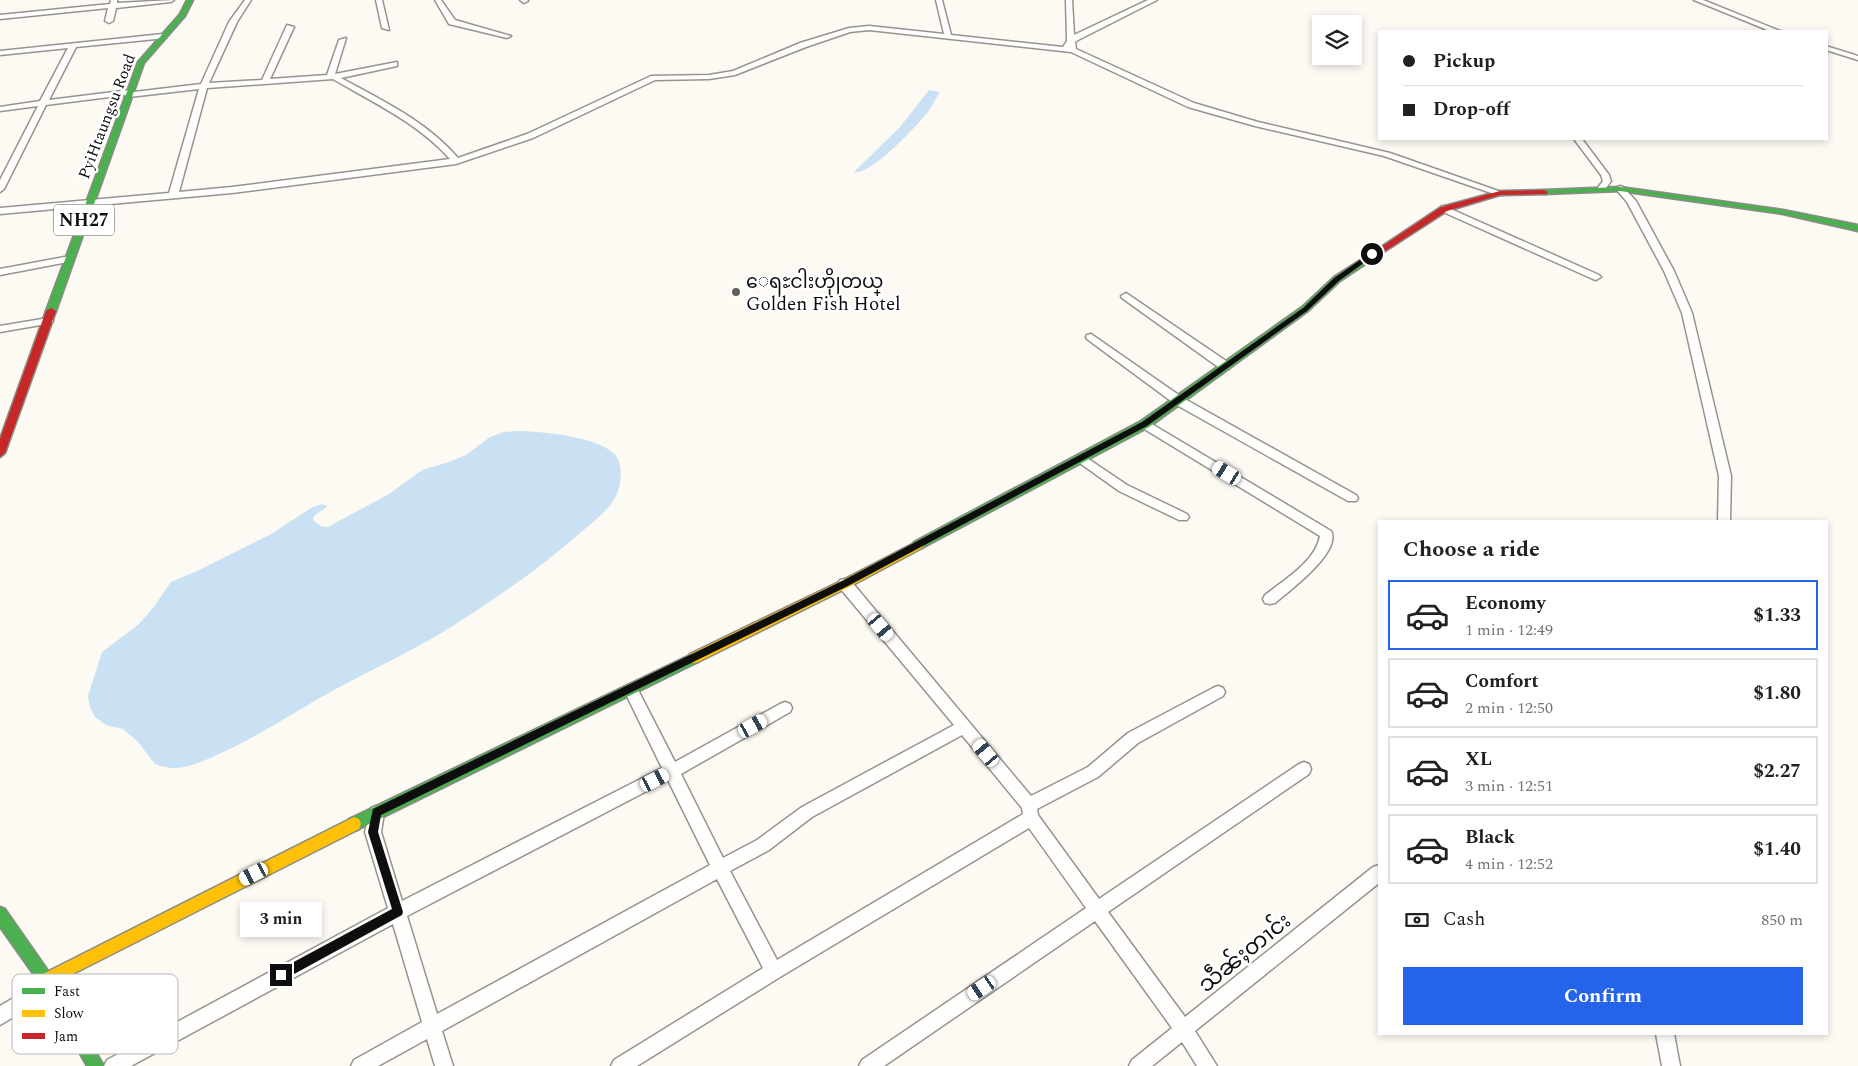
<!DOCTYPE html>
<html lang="en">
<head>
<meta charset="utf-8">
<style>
	:root { --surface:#fff; --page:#f2f2f2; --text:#202124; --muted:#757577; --line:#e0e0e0; --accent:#2563eb }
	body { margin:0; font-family:Spectral,"Noto Sans Myanmar",serif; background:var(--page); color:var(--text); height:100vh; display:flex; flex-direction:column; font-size:19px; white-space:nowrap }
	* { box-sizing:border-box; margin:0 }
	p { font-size:16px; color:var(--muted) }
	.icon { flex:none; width:28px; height:28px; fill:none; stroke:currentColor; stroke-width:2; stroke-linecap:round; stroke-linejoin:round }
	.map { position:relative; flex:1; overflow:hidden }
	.sheet { position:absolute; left:1378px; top:520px; width:450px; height:515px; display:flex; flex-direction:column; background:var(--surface); border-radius:0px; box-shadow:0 2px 8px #0003 }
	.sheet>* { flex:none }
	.top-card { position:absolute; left:1378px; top:30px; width:450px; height:110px; border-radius:0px; box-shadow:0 2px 8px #0003; display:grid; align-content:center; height:110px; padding:0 25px; background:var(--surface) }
	.buttons { position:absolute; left:1312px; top:15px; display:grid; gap:10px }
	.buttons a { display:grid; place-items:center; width:50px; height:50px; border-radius:0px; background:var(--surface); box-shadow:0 2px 8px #0003; font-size:25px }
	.end { position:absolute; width:22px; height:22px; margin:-11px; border:6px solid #0e0e0e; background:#fff; box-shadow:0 0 0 2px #fff }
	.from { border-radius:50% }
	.bubble { position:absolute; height:35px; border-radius:0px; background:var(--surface); box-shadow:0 2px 8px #0003; font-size:16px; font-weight:700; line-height:35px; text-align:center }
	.car { position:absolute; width:15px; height:30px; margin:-15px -8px; border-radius:6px; box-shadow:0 0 4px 1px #0007; background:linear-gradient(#fff 24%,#345 0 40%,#fff 0 76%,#345 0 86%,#fff 0) }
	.top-card b { display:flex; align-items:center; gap:18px; height:48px; font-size:19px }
	.top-card b+b { border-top:1px solid var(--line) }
	.top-card i { width:12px; height:12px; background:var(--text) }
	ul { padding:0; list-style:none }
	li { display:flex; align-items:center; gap:15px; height:70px; margin:0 10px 8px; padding:0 15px; border:2px solid var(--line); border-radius:0px }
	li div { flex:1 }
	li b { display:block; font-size:19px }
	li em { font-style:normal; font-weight:700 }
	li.current { border-color:var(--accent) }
	li>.icon { width:45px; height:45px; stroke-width:1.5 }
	h2 { padding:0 25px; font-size:22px; line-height:60px }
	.pay { display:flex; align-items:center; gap:12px; height:55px; padding:0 25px; font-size:19px }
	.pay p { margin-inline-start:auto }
	.action { display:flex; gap:10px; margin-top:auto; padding:10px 25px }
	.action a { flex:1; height:58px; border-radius:0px; background:var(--accent); color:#fff; font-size:20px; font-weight:700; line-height:58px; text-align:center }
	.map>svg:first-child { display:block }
	.water { fill:#cae1f4 }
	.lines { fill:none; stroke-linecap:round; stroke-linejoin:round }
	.street-casing { stroke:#959491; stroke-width:3 }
	.fast-casing { stroke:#8c8b87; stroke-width:3 }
	.slow-casing { stroke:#8c8b87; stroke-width:3 }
	.jam-casing { stroke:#8c8b87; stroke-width:3 }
	.street { fill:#fffefd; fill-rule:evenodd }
	.fast { fill:#4caf50; fill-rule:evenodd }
	.slow { fill:#ffc107; fill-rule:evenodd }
	.jam { fill:#c62828; fill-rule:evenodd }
	.route { fill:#0e0e0e }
	.poi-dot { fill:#61615e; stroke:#fff; stroke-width:2 }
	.labels { text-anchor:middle; stroke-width:5; stroke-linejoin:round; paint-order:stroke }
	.far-street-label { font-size:16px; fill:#0e0e0e; stroke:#fff }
	.shield { fill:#fff; stroke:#565656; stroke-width:1 }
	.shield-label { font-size:18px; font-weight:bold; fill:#0e0e0e }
	.poi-label { font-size:19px; fill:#0e0e0e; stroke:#fff; text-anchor:start }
	.near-street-label { font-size:22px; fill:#0e0e0e; stroke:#fff }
	.key { fill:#fff; stroke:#b7b7b7; stroke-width:1 }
	.key-label { font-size:14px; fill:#0e0e0e }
</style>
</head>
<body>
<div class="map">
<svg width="1858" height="1066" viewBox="0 0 1858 1066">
	<rect width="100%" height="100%" fill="#fcfaf2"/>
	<g class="water">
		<path d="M 929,90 L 940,92 C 936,97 934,103 930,109 C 920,123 871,176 854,172 L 900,127 Z"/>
		<path d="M 517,431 C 540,431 604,437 617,457 C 623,467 621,484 617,494 C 611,508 597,518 586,528 C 542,567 493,601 443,632 C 408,653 371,670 336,689 C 290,714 242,748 192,765 C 180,769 167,769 155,764 L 138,742 L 123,729 L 106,725 L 95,717 L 90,707 L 88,696 L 102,652 L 139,624 L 153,608 L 171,582 L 197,571 L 271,534 L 311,508 L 322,504 L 328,506 L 314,516 L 313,520 L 321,526 L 328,527 L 389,494 L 422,470 L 449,462 L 466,455 L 490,437 L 504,432 Z"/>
	</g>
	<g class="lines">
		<defs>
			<g id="street">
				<path d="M 111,0 L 117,0 L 117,3 L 174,0 L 171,2 L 116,8 L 113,21 L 109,23 L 105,21 L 108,8 L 0,19 L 0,15 L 110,4 Z"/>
				<path d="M 245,0 L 251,0 L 237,22 L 209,83 L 262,80 L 287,25 L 294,27 L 270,79 L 327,75 L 339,40 L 346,38 L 335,74 L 397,62 L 397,66 L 341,78 C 383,101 426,121 458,158 L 527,134 L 651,76 L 709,75 L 733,71 L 800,43 L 849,28 L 869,26 L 944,34 L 936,0 L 942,0 L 951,35 L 1063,47 L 1067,41 L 1066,0 L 1072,0 L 1074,35 L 1148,0 L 1157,0 L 1078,40 L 1075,42 L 1076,49 L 1194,103 L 1258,122 L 1390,153 L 1504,193 L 1503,195 L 1497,195 L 1384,156 L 1255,126 L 1188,107 L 1071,52 L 869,30 L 850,32 L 806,47 L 735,75 L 709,79 L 655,80 L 533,138 L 456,164 L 232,193 L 0,214 L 0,208 L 169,193 L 199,89 L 129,97 L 125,95 L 46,105 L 4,189 L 0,192 L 0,180 L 38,106 L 0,111 L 0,107 L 40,101 L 68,48 L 0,55 L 0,51 L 163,34 L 167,36 L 166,38 L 76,47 L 49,100 L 130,90 L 134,92 L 201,84 L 229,22 ZM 333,79 C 374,103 418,123 450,159 L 232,187 L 179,192 L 207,88 Z"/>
				<path d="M 376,0 L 382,0 L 389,30 L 382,28 Z"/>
				<path d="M 435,0 L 441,0 L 455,20 L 511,36 L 507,38 L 449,24 Z"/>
				<path d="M 520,0 L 527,0 L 528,1 L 524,3 Z"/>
				<path d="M 1694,0 L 1703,0 L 1780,31 L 1770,31 Z"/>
				<path d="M 1826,46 L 1858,56 L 1858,60 L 1826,50 Z"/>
				<path d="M 1574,139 L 1582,139 L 1609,175 L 1611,181 L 1604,191 L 1598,191 L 1597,189 L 1603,181 L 1601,175 Z"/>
				<path d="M 1620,186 L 1623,187 L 1636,201 L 1674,271 L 1692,313 L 1731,476 L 1730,521 L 1718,521 L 1719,476 L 1682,313 L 1664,271 L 1627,202 L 1616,189 Z"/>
				<path d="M 1444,206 L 1599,275 L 1601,277 L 1596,280 L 1593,279 L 1441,211 L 1441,207 Z"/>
				<path d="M 70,256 L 73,257 L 73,261 L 0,275 L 0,269 Z"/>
				<path d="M 1126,293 L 1229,363 L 1230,366 L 1229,369 L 1221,369 L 1122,298 L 1121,296 Z"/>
				<path d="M 48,318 L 52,319 L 53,321 L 52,323 L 0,332 L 0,326 Z"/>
				<path d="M 1091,334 L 1183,398 L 1356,495 L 1358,498 L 1356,501 L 1348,501 L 1175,404 L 1087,339 L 1086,337 L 1087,335 Z"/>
				<path d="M 1145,420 L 1331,531 C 1342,552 1289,591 1275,603 L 1270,604 L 1265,603 L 1263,599 L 1265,595 C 1284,580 1316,561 1320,536 L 1141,427 L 1139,424 L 1141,421 Z"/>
				<path d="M 1081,454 L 1127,485 L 1187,514 L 1189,517 L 1187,520 L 1179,520 L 1119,491 L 1077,461 L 1075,458 Z"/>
				<path d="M 845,579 L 850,580 L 1031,796 L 1088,767 L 1128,733 L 1213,688 L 1218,686 L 1223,688 L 1225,692 L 1223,696 L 1138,743 L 1098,777 L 1037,809 L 1038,815 L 1099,899 L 1299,764 L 1304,762 L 1309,764 L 1311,769 L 1309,774 L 1108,912 L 1185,1017 L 1373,867 L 1379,865 L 1379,883 L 1195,1031 L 1217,1066 L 1197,1066 L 1182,1042 L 1152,1066 L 1129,1066 L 1132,1060 L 1172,1028 L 1095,921 L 884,1066 L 859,1066 L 862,1060 L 1086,908 L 1029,828 L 780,977 L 637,1066 L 611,1066 L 614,1060 L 763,968 L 717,879 L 442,1031 L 453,1066 L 435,1066 L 427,1039 L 378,1066 L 351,1066 L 354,1060 L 422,1022 L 393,924 L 131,1066 L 104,1066 L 107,1060 L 388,908 L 365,832 L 371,808 L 376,806 L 381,808 L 384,813 L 381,832 L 402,901 L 662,768 L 624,690 L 626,686 L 631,684 L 636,686 L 675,762 L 780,704 L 785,702 L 790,704 L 792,708 L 790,712 L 681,774 L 723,858 L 757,840 L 802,807 L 954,725 L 840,588 L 838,584 L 840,580 ZM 962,735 L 1022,808 L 1023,814 L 777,960 L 730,871 L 769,850 L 812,817 ZM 668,780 L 710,865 L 437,1014 L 407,916 Z"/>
				<path d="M 49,977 L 55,980 L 58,986 L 55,992 L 0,1025 L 0,1006 Z"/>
				<path d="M 1656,1034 L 1674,1034 L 1680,1066 L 1662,1066 Z"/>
			</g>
			<g id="fast">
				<path d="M 187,0 L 193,0 L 185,16 L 144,63 L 56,311 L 54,313 L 48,313 L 46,311 L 138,62 L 180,14 Z"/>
				<path d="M 1620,187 L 1783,210 L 1858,225 L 1858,231 L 1783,214 L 1620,191 L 1544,194 L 1540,192 L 1544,190 Z"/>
				<path d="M 1373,252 L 1376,253 L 1376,257 L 1340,281 L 1308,311 L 1149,427 L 922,548 L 914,548 L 912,545 L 914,542 L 1141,421 L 1302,307 L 1334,277 Z"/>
				<path d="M 694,653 L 698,654 L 700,658 L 698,662 L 359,829 L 354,831 L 349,829 L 347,824 L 349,819 Z"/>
				<path d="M 0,907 L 5,909 L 51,975 L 104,1066 L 87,1066 L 41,985 L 0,927 Z"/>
			</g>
			<g id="slow">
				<path d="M 918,541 L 922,542 L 924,545 L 922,548 L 849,587 L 698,662 L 694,663 L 690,662 L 688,658 L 690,654 L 841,581 Z"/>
				<path d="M 354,817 L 359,819 L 361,824 L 359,829 L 51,985 L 46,988 L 41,985 L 38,980 L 41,975 Z"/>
			</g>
			<g id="jam">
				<path d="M 1544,190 L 1548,192 L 1547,194 L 1500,195 L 1447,211 L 1376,257 L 1370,257 L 1369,255 L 1441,207 L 1500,191 Z"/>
				<path d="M 51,308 L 56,311 L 5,453 L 0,457 L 0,439 L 46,311 Z"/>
			</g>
		</defs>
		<use href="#street" class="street-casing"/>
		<use href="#fast" class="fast-casing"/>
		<use href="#slow" class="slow-casing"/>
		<use href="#jam" class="jam-casing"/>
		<use href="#street" class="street"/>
		<use href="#fast" class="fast"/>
		<use href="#slow" class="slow"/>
		<use href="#jam" class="jam"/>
	</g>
	<path class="route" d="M 1370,253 L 1376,254 L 1339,281 L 1307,311 L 1147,426 L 848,586 L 381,815 L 378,832 L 403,912 L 402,915 L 285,979 L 281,981 L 277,979 L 275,975 L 277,971 L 392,909 L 368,832 L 373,809 L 842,581 L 1142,422 L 1303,308 L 1334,278 Z"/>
	<circle class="poi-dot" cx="736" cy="292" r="5"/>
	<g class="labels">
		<g class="far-street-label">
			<text transform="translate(106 116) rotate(-69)" y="6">PyiHtaungsu Road</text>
		</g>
		<rect class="shield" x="54" y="204.5" width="60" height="31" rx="4"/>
		<g class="shield-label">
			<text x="84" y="226">NH27</text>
		</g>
		<g class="poi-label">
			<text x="746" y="288">ေရႊငါးဟိုုတယ္<tspan x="746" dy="22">Golden Fish Hotel</tspan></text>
		</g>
		<g class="near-street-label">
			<text transform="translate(1244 952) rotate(-39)" y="8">သဵၼ်ႈတၢင်း</text>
		</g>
	</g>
	<rect x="12" y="974" width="166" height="80" rx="8" class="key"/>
	<rect x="22" y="988" width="23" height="6" fill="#4caf50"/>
	<rect x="22" y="1010" width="23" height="7" fill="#ffc107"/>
	<rect x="22" y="1033" width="23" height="6" fill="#c62828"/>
	<g class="key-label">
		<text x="54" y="996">Fast</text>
		<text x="54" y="1018">Slow</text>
		<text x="54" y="1041">Jam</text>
	</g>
</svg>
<div class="buttons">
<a><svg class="icon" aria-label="layers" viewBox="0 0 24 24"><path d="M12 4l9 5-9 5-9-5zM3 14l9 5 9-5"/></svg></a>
</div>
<i class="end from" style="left:1372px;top:254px"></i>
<i class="end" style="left:281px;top:975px"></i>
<div class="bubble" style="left:240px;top:902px;width:82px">3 min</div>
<i class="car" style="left:1227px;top:473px;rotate:301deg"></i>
<i class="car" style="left:881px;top:627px;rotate:140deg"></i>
<i class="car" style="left:753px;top:726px;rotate:61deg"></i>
<i class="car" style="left:986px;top:753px;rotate:320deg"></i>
<i class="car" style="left:655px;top:780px;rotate:63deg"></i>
<i class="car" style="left:254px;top:874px;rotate:243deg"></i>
<i class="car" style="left:982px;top:988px;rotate:236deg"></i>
<div class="top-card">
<b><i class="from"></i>Pickup</b>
<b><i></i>Drop-off</b>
</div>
<section class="sheet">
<h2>Choose a ride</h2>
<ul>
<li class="current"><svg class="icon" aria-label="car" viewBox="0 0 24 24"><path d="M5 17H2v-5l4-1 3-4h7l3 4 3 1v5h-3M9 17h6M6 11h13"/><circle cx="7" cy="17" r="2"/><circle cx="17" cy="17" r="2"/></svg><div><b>Economy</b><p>1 min · 12:49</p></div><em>$1.33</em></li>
<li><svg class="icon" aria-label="car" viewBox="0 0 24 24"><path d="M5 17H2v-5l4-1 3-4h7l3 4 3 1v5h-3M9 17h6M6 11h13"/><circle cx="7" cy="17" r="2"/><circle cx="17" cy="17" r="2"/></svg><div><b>Comfort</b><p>2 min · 12:50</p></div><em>$1.80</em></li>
<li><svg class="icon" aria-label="car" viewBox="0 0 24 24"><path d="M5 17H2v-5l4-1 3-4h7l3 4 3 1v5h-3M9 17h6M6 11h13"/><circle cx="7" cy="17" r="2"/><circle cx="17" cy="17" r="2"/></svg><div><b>XL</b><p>3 min · 12:51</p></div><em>$2.27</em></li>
<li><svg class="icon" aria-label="car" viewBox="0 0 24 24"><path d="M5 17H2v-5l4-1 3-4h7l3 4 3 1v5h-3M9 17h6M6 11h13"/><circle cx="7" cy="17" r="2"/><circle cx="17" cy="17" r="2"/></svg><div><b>Black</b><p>4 min · 12:52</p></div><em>$1.40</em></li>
</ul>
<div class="pay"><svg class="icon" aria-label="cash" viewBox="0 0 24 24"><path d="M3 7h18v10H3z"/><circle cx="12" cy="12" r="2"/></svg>Cash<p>850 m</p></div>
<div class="action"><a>Confirm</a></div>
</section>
</div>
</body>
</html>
